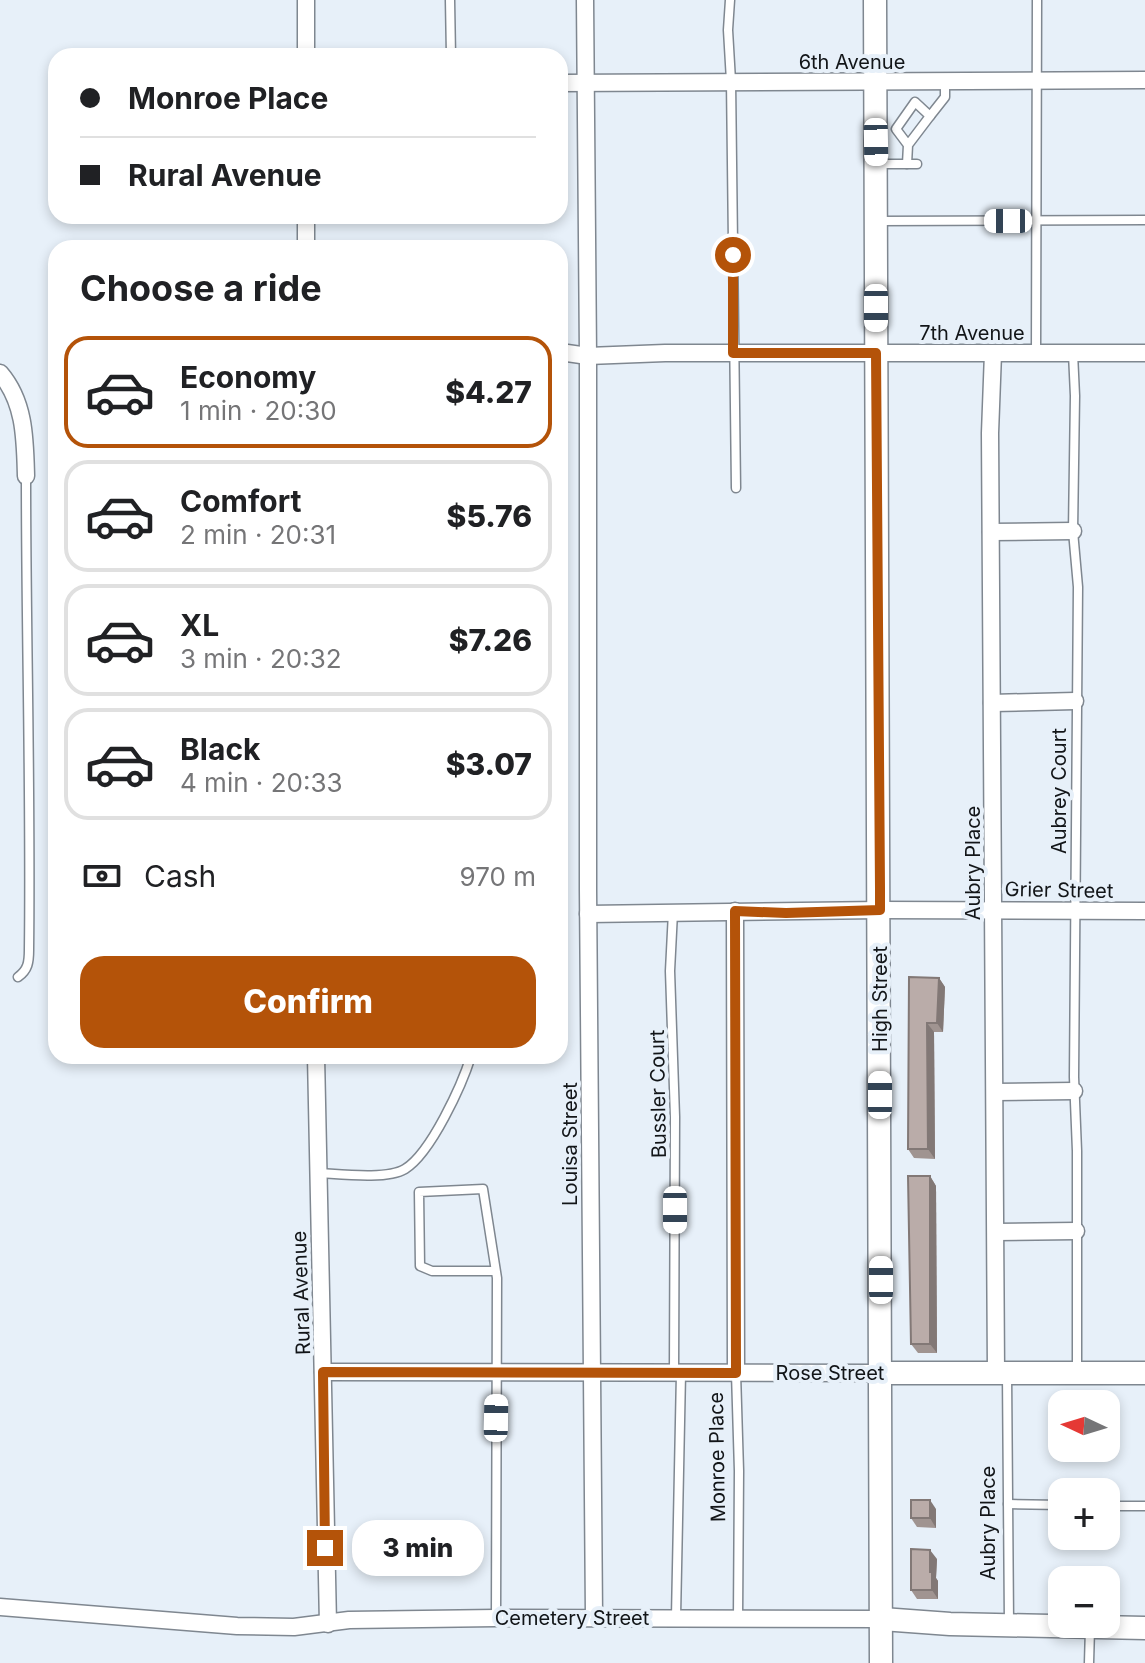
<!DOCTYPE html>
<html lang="en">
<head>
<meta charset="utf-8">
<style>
	:root { --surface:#fff; --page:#f2f2f2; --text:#202124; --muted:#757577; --line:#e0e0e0; --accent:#b45309 }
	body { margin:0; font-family:Inter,sans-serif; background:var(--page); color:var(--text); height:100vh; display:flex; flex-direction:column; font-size:30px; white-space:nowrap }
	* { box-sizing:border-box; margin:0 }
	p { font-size:26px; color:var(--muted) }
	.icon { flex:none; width:44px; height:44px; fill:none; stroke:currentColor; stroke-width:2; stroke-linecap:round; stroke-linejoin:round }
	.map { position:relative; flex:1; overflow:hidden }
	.sheet { position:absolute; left:48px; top:240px; width:520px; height:824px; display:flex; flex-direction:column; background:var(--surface); border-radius:24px; box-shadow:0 4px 12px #0003 }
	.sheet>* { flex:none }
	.guide { position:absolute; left:48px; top:48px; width:520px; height:176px; border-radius:24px; box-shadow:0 4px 12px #0003; display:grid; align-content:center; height:176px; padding:0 32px; background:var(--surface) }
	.needle { width:52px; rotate:274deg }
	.buttons { position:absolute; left:1048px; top:1390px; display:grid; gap:16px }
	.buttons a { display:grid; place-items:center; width:72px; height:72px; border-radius:16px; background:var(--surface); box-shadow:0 4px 12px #0003; font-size:40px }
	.end { position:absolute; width:36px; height:36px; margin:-18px; border:10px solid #b45309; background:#fff; box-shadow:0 0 0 4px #fff }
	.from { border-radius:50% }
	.bubble { position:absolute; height:56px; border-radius:24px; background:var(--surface); box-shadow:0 4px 12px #0003; font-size:26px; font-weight:800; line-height:56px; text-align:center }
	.car { position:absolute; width:24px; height:48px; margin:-24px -12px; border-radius:10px; box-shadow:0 0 6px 2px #0007; background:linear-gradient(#fff 24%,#345 0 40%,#fff 0 76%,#345 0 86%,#fff 0) }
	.guide b { display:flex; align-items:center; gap:28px; height:76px; font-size:30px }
	.guide b+b { border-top:2px solid var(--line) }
	.guide i { width:20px; height:20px; background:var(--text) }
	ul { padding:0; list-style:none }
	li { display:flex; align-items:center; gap:24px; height:112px; margin:0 16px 12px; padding:0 16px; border:4px solid var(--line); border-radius:24px }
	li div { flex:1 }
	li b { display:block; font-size:30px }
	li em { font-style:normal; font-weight:800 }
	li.selected { border-color:var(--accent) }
	li>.icon { width:72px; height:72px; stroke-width:1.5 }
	h2 { padding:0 32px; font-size:36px; line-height:96px }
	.pay { display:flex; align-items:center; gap:20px; height:88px; padding:0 32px; font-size:30px }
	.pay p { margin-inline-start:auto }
	.action { display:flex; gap:16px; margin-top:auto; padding:16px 32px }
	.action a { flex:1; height:92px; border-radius:24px; background:var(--accent); color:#fff; font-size:32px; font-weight:800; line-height:92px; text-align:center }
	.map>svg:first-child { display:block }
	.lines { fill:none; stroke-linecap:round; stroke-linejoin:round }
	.lane-casing { stroke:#7f8790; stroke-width:11 }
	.street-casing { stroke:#7f8790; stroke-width:19 }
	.secondary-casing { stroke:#7f8790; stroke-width:25 }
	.lane { stroke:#fff; stroke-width:8 }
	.street { stroke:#fff; stroke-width:16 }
	.secondary { stroke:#fff; stroke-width:22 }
	.wall { fill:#a09491 }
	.shaded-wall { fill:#827876 }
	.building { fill:#baaca9; stroke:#827876; stroke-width:2 }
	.route { stroke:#b45309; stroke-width:10 }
	.labels { text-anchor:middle; stroke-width:8; stroke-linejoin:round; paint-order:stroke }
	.street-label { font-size:20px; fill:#121518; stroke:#e7f0f9 }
</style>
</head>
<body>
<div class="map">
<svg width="1145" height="1663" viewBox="0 0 1145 1663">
	<rect width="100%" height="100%" fill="#e7f0f9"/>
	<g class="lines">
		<defs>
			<g id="lane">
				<path d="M 450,0 L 451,56"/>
				<path d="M 730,0 L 728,30 L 731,81 L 736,488"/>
				<path d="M 930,116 L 945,97 L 945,82"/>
				<path d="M 878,164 L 917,164"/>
				<path d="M 907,164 L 908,145 L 896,129 L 915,102 L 930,116 L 908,145"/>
				<path d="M 878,221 L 1145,220"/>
				<path d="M 1036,353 L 1037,0"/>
				<path d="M 1073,353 L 1075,396 L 1073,531 L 1078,587 L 1074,1077 L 1077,1151 L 1077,1373"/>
				<path d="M 673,912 L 670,971 L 675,1117 L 674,1373"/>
				<path d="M 18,977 C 28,970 29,962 29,950 C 31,792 26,634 26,476"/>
				<path d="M 318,1173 C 339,1174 387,1180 405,1169 C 431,1153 462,1085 471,1056"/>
				<path d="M 495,1271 L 432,1271 L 420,1266 L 419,1192 L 483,1189 L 497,1278 L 496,1618"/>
				<path d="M 736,1373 L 739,1471 L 738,1618"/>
				<path d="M 1007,1374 L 1009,1624"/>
				<path d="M 1008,1504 L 1062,1505"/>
				<path d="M 1106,1506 L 1145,1506"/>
				<path d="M 676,1617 L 681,1373"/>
				<path d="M 1089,1663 L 1090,1628"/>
			</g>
			<g id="street">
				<path d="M 306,0 L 306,56"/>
				<path d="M 585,0 L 588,356 L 588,890 L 594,1617"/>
				<path d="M 560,83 L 1145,80"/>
				<path d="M 306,216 L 306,248"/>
				<path d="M 560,352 L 588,356 L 665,353 L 1145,353"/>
				<path d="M 993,353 L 990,433 L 996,1373"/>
				<path d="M 0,373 C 25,402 25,439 26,476"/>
				<path d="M 991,532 L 1073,531"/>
				<path d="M 992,703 L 1075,701"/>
				<path d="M 735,911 L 736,1373"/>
				<path d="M 588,914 L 880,910 L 1145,911"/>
				<path d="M 316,1056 L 328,1624"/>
				<path d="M 995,1092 L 1074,1091"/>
				<path d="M 996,1232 L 1076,1231"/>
				<path d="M 323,1372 L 881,1373"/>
				<path d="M 0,1607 L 237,1626 L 294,1627 L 349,1620 L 496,1618 L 882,1619"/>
			</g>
			<g id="secondary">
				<path d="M 875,0 L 881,1663"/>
				<path d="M 881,1373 L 1145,1373"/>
				<path d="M 882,1619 L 950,1624 L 1145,1628"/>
			</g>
		</defs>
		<use href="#lane" class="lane-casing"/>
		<use href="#street" class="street-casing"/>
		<use href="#secondary" class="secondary-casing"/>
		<use href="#lane" class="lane"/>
		<use href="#street" class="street"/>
		<use href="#secondary" class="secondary"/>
	</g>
	<g class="wall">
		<path d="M 909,977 L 939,978 L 945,987 L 943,1032 L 934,1032 L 935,1159 L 914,1158 L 908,1149 Z"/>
		<path d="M 930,1176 L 936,1186 L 937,1353 L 918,1353 L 911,1344 Z"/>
		<path d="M 936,1509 L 936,1528 L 917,1527 L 911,1518 Z"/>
		<path d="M 937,1559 L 936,1578 L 938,1581 L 938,1599 L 917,1599 L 911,1590 Z"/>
	</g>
	<g class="shaded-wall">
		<path d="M 939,978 L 945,987 L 943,1032 L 937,1023 Z"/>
		<path d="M 927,1023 L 934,1032 L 935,1159 L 928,1149 Z"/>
		<path d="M 930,1176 L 936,1186 L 937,1353 L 930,1344 Z"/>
		<path d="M 930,1500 L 936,1509 L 936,1528 L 930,1518 Z"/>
		<path d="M 930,1550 L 937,1559 L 936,1578 L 938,1581 L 938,1599 L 932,1590 L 930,1572 Z"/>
	</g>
	<g class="building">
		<path d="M 909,977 L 939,978 L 937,1023 L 927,1023 L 928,1149 L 908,1149 Z"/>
		<path d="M 908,1176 L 930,1176 L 930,1344 L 911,1344 Z"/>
		<rect x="911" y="1500" width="19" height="18"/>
		<path d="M 911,1549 L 930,1550 L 930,1572 L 932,1572 L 932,1590 L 911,1590 Z"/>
	</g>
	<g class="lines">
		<path class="route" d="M 325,1548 L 323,1372 L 736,1373 L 735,911 L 786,913 L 880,910 L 880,888 L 876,353 L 733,353 L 733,255"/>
	</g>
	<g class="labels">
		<g class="street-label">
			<text x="852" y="69">6th Avenue</text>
			<text x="972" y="340">7th Avenue</text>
			<text transform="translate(1059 791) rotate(-90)" y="7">Aubrey Court</text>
			<text transform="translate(973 863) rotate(-90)" y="7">Aubry Place</text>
			<text transform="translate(1059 890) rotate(1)" y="7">Grier Street</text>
			<text transform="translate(880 999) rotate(-90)" y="7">High Street</text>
			<text transform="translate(658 1094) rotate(-91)" y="7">Bussler Court</text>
			<text transform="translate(570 1144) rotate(-90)" y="7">Louisa Street</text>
			<text transform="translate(301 1293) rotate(-92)" y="7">Rural Avenue</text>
			<text x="830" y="1380">Rose Street</text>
			<text transform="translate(717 1457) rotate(-91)" y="7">Monroe Place</text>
			<text transform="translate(988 1523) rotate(-90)" y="7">Aubry Place</text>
			<text x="572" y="1625">Cemetery Street</text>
		</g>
	</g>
</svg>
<div class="buttons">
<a><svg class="needle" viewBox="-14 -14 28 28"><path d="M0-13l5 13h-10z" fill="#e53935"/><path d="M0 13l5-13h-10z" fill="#757577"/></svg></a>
<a>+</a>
<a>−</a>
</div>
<i class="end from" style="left:733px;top:255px"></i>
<i class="end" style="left:325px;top:1548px"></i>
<div class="bubble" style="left:352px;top:1520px;width:132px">3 min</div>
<i class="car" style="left:876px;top:142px;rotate:179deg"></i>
<i class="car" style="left:1008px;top:221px;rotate:270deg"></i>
<i class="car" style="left:876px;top:308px;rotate:180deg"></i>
<i class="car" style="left:880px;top:1095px;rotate:0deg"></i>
<i class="car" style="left:675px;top:1210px;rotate:180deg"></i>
<i class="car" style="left:881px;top:1280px;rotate:0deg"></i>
<i class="car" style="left:496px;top:1418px;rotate:1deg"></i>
<div class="guide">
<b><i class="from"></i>Monroe Place</b>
<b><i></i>Rural Avenue</b>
</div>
<section class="sheet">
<h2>Choose a ride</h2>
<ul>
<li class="selected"><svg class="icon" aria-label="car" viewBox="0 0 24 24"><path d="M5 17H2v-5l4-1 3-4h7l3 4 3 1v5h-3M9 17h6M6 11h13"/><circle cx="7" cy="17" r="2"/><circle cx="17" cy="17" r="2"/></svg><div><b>Economy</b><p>1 min · 20:30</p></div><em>$4.27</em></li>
<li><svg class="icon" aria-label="car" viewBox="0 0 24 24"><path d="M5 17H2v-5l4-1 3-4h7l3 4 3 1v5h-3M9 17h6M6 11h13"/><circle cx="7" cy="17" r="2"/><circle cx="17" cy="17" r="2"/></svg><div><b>Comfort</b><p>2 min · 20:31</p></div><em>$5.76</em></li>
<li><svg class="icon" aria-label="car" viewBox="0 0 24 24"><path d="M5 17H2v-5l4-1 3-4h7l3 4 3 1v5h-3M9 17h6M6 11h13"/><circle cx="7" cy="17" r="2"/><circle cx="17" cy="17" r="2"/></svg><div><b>XL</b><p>3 min · 20:32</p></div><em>$7.26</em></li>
<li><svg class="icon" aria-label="car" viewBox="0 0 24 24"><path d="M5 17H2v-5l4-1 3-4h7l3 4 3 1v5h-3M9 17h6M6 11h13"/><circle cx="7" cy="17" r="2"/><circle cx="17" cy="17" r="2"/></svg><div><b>Black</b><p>4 min · 20:33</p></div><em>$3.07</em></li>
</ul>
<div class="pay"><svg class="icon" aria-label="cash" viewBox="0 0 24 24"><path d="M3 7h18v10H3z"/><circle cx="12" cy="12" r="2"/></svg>Cash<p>970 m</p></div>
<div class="action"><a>Confirm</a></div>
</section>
</div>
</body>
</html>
